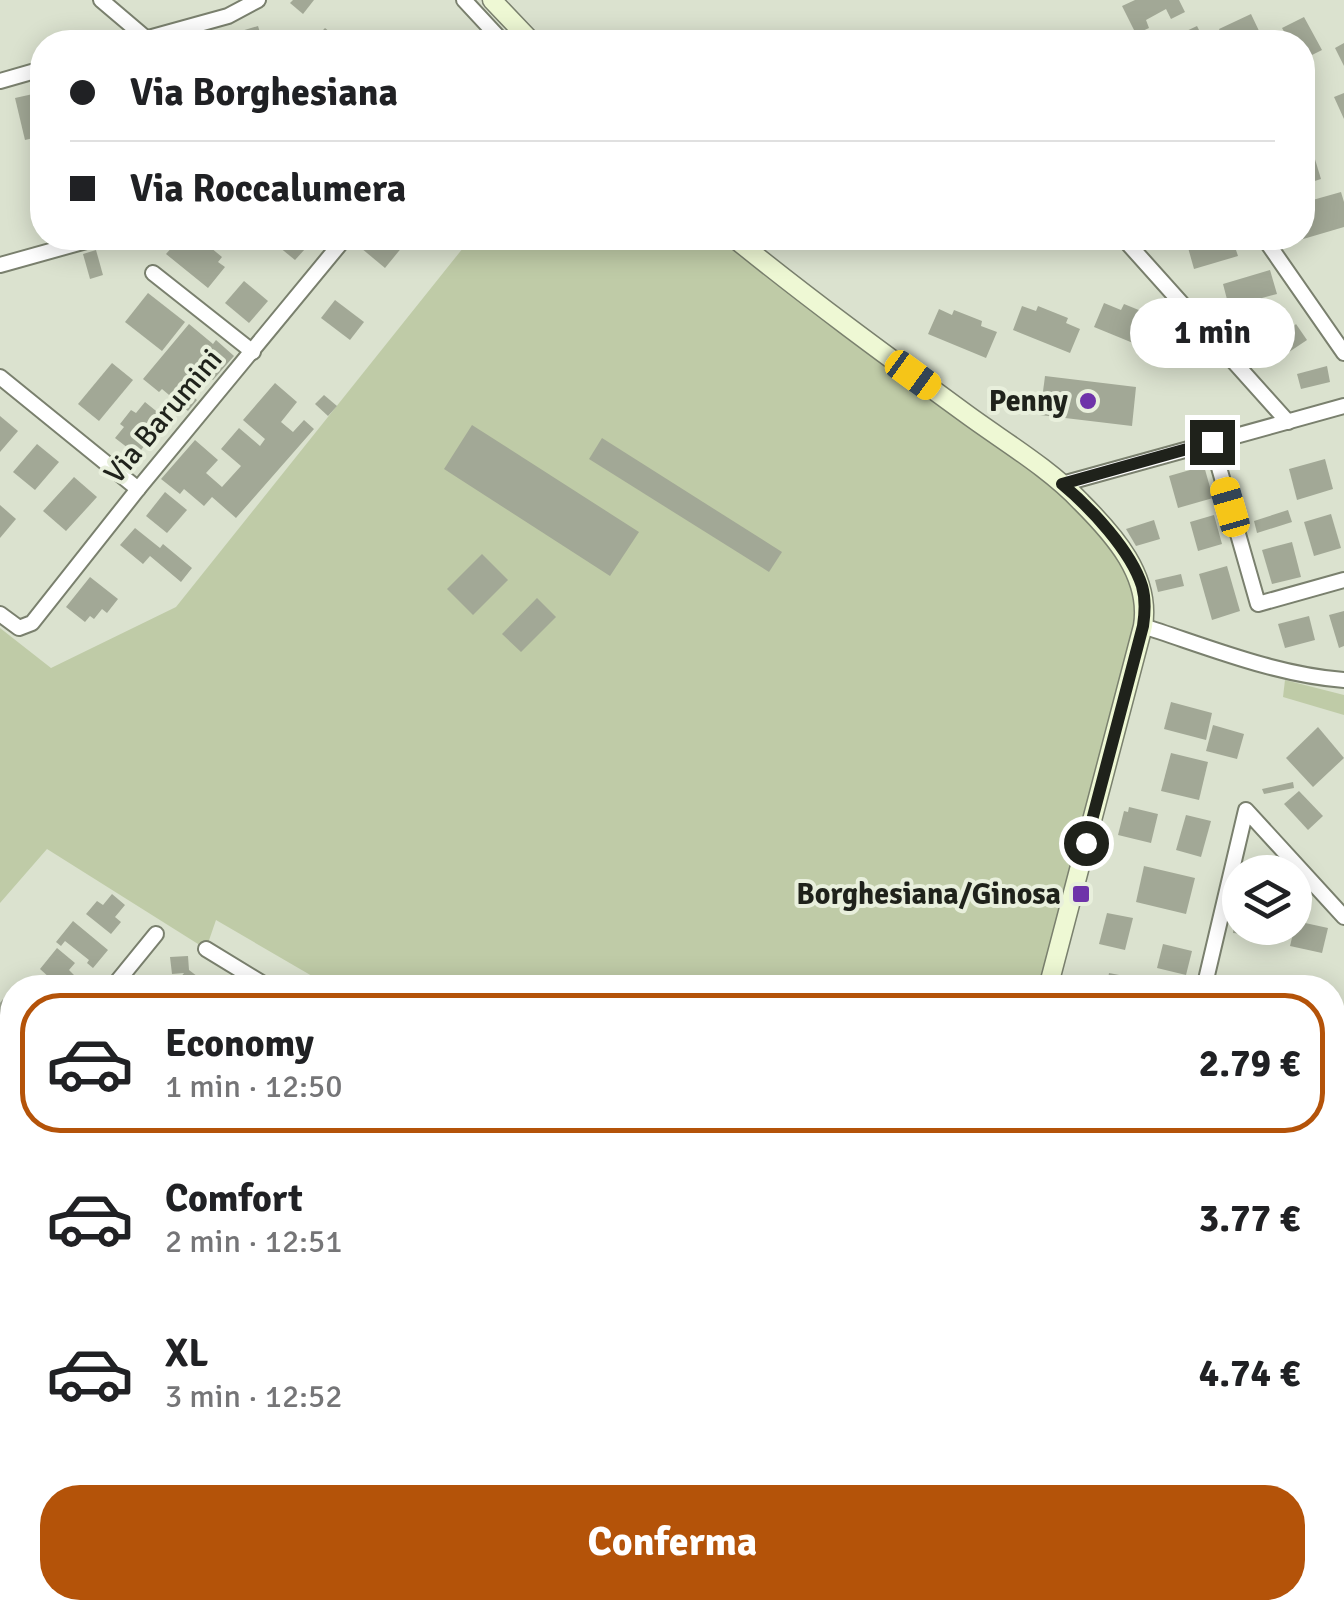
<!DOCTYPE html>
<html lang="it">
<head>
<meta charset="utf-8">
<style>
	:root { --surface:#fff; --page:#f2f2f2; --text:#202124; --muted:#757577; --line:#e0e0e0; --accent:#b45309 }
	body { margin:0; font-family:Signika,sans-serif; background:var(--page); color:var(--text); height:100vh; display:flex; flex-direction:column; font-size:38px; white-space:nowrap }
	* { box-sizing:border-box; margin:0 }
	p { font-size:32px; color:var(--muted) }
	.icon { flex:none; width:55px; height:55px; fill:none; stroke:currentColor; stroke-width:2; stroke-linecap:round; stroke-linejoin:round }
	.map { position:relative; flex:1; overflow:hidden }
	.panel { position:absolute; left:0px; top:975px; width:1345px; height:645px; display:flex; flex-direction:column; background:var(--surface); border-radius:40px 40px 0 0; box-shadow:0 5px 25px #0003 }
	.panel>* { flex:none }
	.top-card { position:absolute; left:30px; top:30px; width:1285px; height:220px; border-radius:40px; box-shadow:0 5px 25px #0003; display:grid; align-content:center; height:220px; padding:0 40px; background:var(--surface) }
	.buttons { position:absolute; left:1222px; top:855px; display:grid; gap:20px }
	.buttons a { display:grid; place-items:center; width:90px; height:90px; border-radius:50%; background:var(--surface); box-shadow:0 5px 25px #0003; font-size:50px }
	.end { position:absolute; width:45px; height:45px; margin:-22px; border:12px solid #1f221b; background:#fff; box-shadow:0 0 0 5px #fff }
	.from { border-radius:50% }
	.bubble { position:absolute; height:70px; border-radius:35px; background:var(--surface); box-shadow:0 5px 25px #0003; font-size:32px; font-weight:700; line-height:70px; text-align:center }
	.car { position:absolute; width:30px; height:60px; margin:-30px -15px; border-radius:12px; box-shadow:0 0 8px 2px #0007; background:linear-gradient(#f5c518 24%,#345 0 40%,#f5c518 0 76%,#345 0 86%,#f5c518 0) }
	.top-card b { display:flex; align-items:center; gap:35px; height:95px; font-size:38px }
	.top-card b+b { border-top:2px solid var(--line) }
	.top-card i { width:25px; height:25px; background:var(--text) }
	ul { padding:18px 0 0; list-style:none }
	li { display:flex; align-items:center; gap:30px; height:140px; margin:0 20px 15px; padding:0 20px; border:5px solid transparent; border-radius:40px }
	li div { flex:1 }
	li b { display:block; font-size:38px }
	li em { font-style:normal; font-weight:700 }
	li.on { border-color:var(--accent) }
	li>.icon { width:90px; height:90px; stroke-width:1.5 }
	.primary-button { display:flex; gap:20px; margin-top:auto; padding:20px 40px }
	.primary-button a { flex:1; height:115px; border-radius:40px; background:var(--accent); color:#fff; font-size:40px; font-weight:700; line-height:115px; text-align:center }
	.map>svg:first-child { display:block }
	.green { fill:#bfcba7 }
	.building { fill:#a2a896 }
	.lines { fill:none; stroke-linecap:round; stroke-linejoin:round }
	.street-casing { stroke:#7a806e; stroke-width:18 }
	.secondary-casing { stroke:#7a806e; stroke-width:21 }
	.street { stroke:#fff; stroke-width:14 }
	.secondary { stroke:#eef8d4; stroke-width:18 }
	.route { stroke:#1f221b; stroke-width:12 }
	.poi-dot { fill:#6e33a9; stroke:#e8efdc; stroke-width:4 }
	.labels { text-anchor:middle; stroke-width:8; stroke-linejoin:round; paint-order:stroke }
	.poi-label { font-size:30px; font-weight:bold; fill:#1f221b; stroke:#e8efdc; text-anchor:end }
	.street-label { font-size:30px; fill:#1f221b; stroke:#e8efdc }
</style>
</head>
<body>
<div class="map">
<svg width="1344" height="1620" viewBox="0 0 1344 1620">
	<rect width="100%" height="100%" fill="#dbe2cf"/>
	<g class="green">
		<path d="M 471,238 L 730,238 L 1083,503 L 1145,599 L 1048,987 L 331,987 L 216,920 L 206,949 L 47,849 L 0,903 L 0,628 L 51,668 L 176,607 Z"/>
		<path d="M 1285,680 L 1344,695 L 1344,715 L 1283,697 Z"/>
		<path d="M 762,1608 L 992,1608 L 968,1620 L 759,1620 Z"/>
	</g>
	<g class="building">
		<path d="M 293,0 L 314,0 L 303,14 L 290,3 Z"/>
		<path d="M 1135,0 L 1179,0 L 1185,12 L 1171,19 L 1166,9 L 1146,20 L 1149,28 L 1136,34 L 1122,6 Z"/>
		<path d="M 1251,14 L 1260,33 L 1254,36 L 1257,42 L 1225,42 L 1219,29 Z"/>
		<path d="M 1304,17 L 1322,50 L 1302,60 L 1302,42 L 1290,42 L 1282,28 Z"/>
		<path d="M 258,26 L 263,42 L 231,42 L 228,35 Z"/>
		<path d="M 1197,26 L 1205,42 L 1163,42 Z"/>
		<path d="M 325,28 L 336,37 L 331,42 L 312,42 Z"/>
		<path d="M 1344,43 L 1344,66 L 1335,48 Z"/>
		<path d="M 42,92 L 42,136 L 25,140 L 15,98 Z"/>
		<path d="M 1344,93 L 1344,119 L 1334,97 Z"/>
		<path d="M 1302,113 L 1312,130 L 1302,135 Z"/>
		<path d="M 1314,156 L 1321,179 L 1302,185 L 1302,160 Z"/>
		<path d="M 1341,192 L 1344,202 L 1344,227 L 1293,242 L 1292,238 L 1302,238 L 1302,203 Z"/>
		<path d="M 180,238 L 199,238 L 222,257 L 218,262 L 225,267 L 208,288 L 166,254 Z"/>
		<path d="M 268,238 L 315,238 L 295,260 Z"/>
		<path d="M 370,238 L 393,238 L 403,246 L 385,268 L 361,248 Z"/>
		<path d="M 1212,238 L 1232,238 L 1238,256 L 1194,269 L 1187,244 Z"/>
		<path d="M 96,250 L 103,275 L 90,279 L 83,254 Z"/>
		<path d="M 1270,270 L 1277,294 L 1262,298 L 1265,307 L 1245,313 L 1243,303 L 1229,307 L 1223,284 Z"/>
		<path d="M 244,281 L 268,301 L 249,323 L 225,303 Z"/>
		<path d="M 148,293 L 185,322 L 162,351 L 125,322 Z"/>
		<path d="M 335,300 L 364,322 L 350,340 L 321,318 Z"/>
		<path d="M 1104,303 L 1121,310 L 1124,304 L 1151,315 L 1149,319 L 1166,326 L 1155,352 L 1094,327 Z"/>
		<path d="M 1022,306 L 1036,311 L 1038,306 L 1068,318 L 1066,323 L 1080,329 L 1070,353 L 1013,330 Z"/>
		<path d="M 939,309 L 952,315 L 954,310 L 982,321 L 981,326 L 997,332 L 986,358 L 928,334 Z"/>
		<path d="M 1283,315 L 1292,328 L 1296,324 L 1307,340 L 1286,354 L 1284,352 L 1271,361 L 1253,336 Z"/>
		<path d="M 189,324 L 213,344 L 216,340 L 234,356 L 213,380 L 199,369 L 183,388 L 197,400 L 188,411 L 162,389 L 159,392 L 143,379 Z"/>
		<path d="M 112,363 L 133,380 L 99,421 L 78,404 Z"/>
		<path d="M 1327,366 L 1330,382 L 1301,389 L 1297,374 Z"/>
		<path d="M 1045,376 L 1136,387 L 1132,426 L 1040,415 Z"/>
		<path d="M 275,383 L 297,402 L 281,422 L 293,432 L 304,420 L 314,429 L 236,518 L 212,497 L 204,506 L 184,489 L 180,494 L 161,479 L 195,440 L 218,460 L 206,473 L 222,487 L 241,466 L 221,449 L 239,428 L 260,446 L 265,439 L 243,420 Z"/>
		<path d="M 324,395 L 337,406 L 328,416 L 315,404 Z"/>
		<path d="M 145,402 L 166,419 L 137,455 L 115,438 L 124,427 L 120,424 L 131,410 L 136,413 Z"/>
		<path d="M 0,416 L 18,431 L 0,452 Z"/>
		<path d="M 472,425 L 639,532 L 610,576 L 444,469 Z"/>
		<path d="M 602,438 L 782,552 L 769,572 L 589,459 Z"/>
		<path d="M 37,444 L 59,462 L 35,490 L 13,472 Z"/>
		<path d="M 1325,459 L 1333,489 L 1297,500 L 1289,469 Z"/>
		<path d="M 1204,466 L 1213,498 L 1178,508 L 1169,476 Z"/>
		<path d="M 74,477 L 97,497 L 66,531 L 43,511 Z"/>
		<path d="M 165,492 L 187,510 L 167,533 L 146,516 Z"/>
		<path d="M 0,505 L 16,519 L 0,538 Z"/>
		<path d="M 1288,510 L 1292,522 L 1257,533 L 1254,521 Z"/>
		<path d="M 1331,514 L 1341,548 L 1314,556 L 1304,522 Z"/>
		<path d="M 1214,515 L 1222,544 L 1198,551 L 1190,522 Z"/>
		<path d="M 1154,520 L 1160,539 L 1136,546 L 1126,529 Z"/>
		<path d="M 135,528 L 160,548 L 163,544 L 192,568 L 181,582 L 150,556 L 143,564 L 120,545 Z"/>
		<path d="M 1292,542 L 1301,577 L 1272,584 L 1262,550 Z"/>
		<path d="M 482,554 L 508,580 L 473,615 L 447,589 Z"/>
		<path d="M 1227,566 L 1240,611 L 1212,620 L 1199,574 Z"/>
		<path d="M 1181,574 L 1184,586 L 1158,592 L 1155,580 Z"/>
		<path d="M 90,577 L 118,599 L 107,613 L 102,609 L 94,619 L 90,616 L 85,622 L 66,607 Z"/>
		<path d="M 537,598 L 556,617 L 521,652 L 502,634 Z"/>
		<path d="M 1344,611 L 1344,646 L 1339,648 L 1329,615 Z"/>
		<path d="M 1309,616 L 1315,640 L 1285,648 L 1278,624 Z"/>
		<path d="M 1171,702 L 1212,713 L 1206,740 L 1164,729 Z"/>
		<path d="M 1213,725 L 1244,734 L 1237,759 L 1206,751 Z"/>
		<path d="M 1318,727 L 1344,758 L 1313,787 L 1286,758 Z"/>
		<path d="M 1171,753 L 1208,762 L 1199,800 L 1161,791 Z"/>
		<path d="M 1293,782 L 1294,788 L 1264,794 L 1262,789 Z"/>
		<path d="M 1299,791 L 1323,816 L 1308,830 L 1284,804 Z"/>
		<path d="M 1129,807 L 1158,814 L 1151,843 L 1118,835 L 1124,811 L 1128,812 Z"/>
		<path d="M 1186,815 L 1211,821 L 1201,857 L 1176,850 Z"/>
		<path d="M 1144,866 L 1195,878 L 1186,914 L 1136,902 Z"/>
		<path d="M 112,894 L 125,905 L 115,917 L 121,922 L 111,934 L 86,914 L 97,901 L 103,905 Z"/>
		<path d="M 1107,913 L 1133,918 L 1125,950 L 1099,944 Z"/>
		<path d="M 1235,917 L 1240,918 L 1240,928 L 1244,928 L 1243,934 L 1233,933 Z"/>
		<path d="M 73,921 L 108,950 L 93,968 L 87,963 L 89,960 L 65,941 L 61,946 L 56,942 Z"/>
		<path d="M 1296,921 L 1328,928 L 1322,953 L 1290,946 Z"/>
		<path d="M 1253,928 L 1286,928 L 1283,939 L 1269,935 L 1268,941 L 1251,937 Z"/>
		<path d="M 1163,944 L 1192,951 L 1186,975 L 1157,968 Z"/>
		<path d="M 57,948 L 75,963 L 69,970 L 76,977 L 67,988 L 61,988 L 40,969 Z"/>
		<path d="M 188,956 L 189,970 L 206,983 L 224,980 L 225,988 L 147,988 L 146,978 L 166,976 L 176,983 L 184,973 L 172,974 L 170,957 Z"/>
		<path d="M 1109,973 L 1165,984 L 1164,988 L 1106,988 Z"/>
		<path d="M 25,978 L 37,988 L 17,988 Z"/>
		<path d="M 1240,979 L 1275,982 L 1275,988 L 1239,988 Z"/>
		<path d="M 3,999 L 12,1007 L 12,1041 L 0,1031 L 0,1003 Z"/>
		<path d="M 1332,1077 L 1344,1078 L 1344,1106 L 1332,1105 Z"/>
		<path d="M 0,1186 L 12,1194 L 12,1203 L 0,1218 Z"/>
		<path d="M 1344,1215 L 1344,1251 L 1332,1259 L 1332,1223 Z"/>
		<path d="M 11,1221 L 12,1239 L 0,1240 L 0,1222 Z"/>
		<path d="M 1332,1340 L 1344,1355 L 1344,1389 L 1332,1397 Z"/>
		<path d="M 12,1344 L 12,1362 L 0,1364 L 0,1346 Z"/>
		<path d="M 0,1416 L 12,1427 L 12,1464 L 7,1470 L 0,1463 Z"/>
		<path d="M 1337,1448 L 1344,1457 L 1344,1494 L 1336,1500 L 1332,1496 L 1332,1452 Z"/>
		<path d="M 1332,1542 L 1344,1557 L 1344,1562 L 1332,1571 Z"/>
		<path d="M 1344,1584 L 1344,1607 L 1333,1593 Z"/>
		<path d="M 334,1608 L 340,1608 L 354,1620 L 323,1620 Z"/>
		<path d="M 410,1608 L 455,1608 L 444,1620 L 425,1620 Z"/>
		<path d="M 659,1608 L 727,1608 L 721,1620 L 686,1620 L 688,1614 L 684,1613 L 681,1620 L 678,1620 L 658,1611 Z"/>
		<path d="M 95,1609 L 108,1620 L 85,1620 Z"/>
	</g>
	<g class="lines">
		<defs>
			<g id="street">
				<path d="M 101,0 L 147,39"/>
				<path d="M 464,0 L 503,42"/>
				<path d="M 134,42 L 228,16 L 258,0"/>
				<path d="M 0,81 L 42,69"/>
				<path d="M 1123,238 L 1288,422"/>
				<path d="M 1264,238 L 1344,353"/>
				<path d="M 0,265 L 97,238"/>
				<path d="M 153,273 L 253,352"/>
				<path d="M 0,377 L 138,489"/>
				<path d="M 1212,443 L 1258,604 L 1344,580"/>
				<path d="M 1062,484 L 1344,406"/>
				<path d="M 0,614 L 19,628 L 32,623 L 138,489 L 345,238"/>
				<path d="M 1143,626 C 1208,647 1276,675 1344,680"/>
				<path d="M 206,949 L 270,988"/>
				<path d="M 112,988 L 156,934"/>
				<path d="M 1204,988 L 1246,810 L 1344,917"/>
				<path d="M 1332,1054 L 1344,1055"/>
				<path d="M 0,1123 L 12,1108"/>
				<path d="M 0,1149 L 12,1159"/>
				<path d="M 0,1269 L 12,1279"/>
				<path d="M 1332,1303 L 1344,1318"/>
				<path d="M 0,1393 L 12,1403"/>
				<path d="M 1332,1425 L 1344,1416"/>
				<path d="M 0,1492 L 12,1503"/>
				<path d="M 0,1530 L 12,1515"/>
				<path d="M 0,1550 L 12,1559"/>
				<path d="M 114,1608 L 129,1620"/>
				<path d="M 566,1608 L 581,1620"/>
				<path d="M 273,1620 L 284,1608"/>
				<path d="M 490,1620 L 500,1608"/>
				<path d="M 968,1620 L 992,1608"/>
			</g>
			<g id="secondary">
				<path d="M 492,0 L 532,42"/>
				<path d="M 734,238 C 809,299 887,356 965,413 C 1003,441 1049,468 1081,502 C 1114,535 1151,576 1143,626 L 1048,988"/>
				<path d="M 1294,1608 L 1304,1620"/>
			</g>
		</defs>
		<use href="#street" class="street-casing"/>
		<use href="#secondary" class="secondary-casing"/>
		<use href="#street" class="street"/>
		<use href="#secondary" class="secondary"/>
	</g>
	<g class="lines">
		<path class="route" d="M 1086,843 L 1143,626 C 1145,613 1146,600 1142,586 C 1131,551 1091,508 1062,484 L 1212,442"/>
	</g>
	<g class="poi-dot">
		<circle cx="1088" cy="401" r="10"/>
		<rect x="1071" y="884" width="20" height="20" rx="5"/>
	</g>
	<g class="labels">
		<g class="poi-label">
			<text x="1068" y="411">Penny</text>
			<text x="1061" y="904">Borghesiana/Ginosa</text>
		</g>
		<g class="street-label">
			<text transform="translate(163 416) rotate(-50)" y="10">Via Barumini</text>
		</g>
	</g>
</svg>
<div class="buttons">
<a><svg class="icon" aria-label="layers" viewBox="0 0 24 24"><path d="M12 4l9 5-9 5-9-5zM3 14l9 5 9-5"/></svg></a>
</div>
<i class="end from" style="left:1086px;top:843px"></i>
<i class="end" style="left:1212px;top:442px"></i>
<div class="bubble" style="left:1130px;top:298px;width:165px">1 min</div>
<i class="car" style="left:913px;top:375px;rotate:126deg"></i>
<i class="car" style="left:1230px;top:507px;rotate:344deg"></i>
<div class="top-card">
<b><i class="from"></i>Via Borghesiana</b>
<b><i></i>Via Roccalumera</b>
</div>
<section class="panel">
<ul>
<li class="on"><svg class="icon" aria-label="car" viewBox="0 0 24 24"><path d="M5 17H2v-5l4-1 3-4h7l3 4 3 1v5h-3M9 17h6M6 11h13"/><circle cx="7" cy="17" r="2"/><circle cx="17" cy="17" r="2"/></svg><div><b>Economy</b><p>1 min · 12:50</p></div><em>2.79 €</em></li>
<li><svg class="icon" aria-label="car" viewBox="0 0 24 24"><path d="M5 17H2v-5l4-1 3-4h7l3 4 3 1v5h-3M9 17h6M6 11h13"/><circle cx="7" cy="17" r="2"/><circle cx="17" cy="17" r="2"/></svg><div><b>Comfort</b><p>2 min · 12:51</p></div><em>3.77 €</em></li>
<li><svg class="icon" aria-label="car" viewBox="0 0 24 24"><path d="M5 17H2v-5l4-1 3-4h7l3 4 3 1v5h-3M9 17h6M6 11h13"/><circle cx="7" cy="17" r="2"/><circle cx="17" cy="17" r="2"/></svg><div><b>XL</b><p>3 min · 12:52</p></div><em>4.74 €</em></li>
</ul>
<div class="primary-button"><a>Conferma</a></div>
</section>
</div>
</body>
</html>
